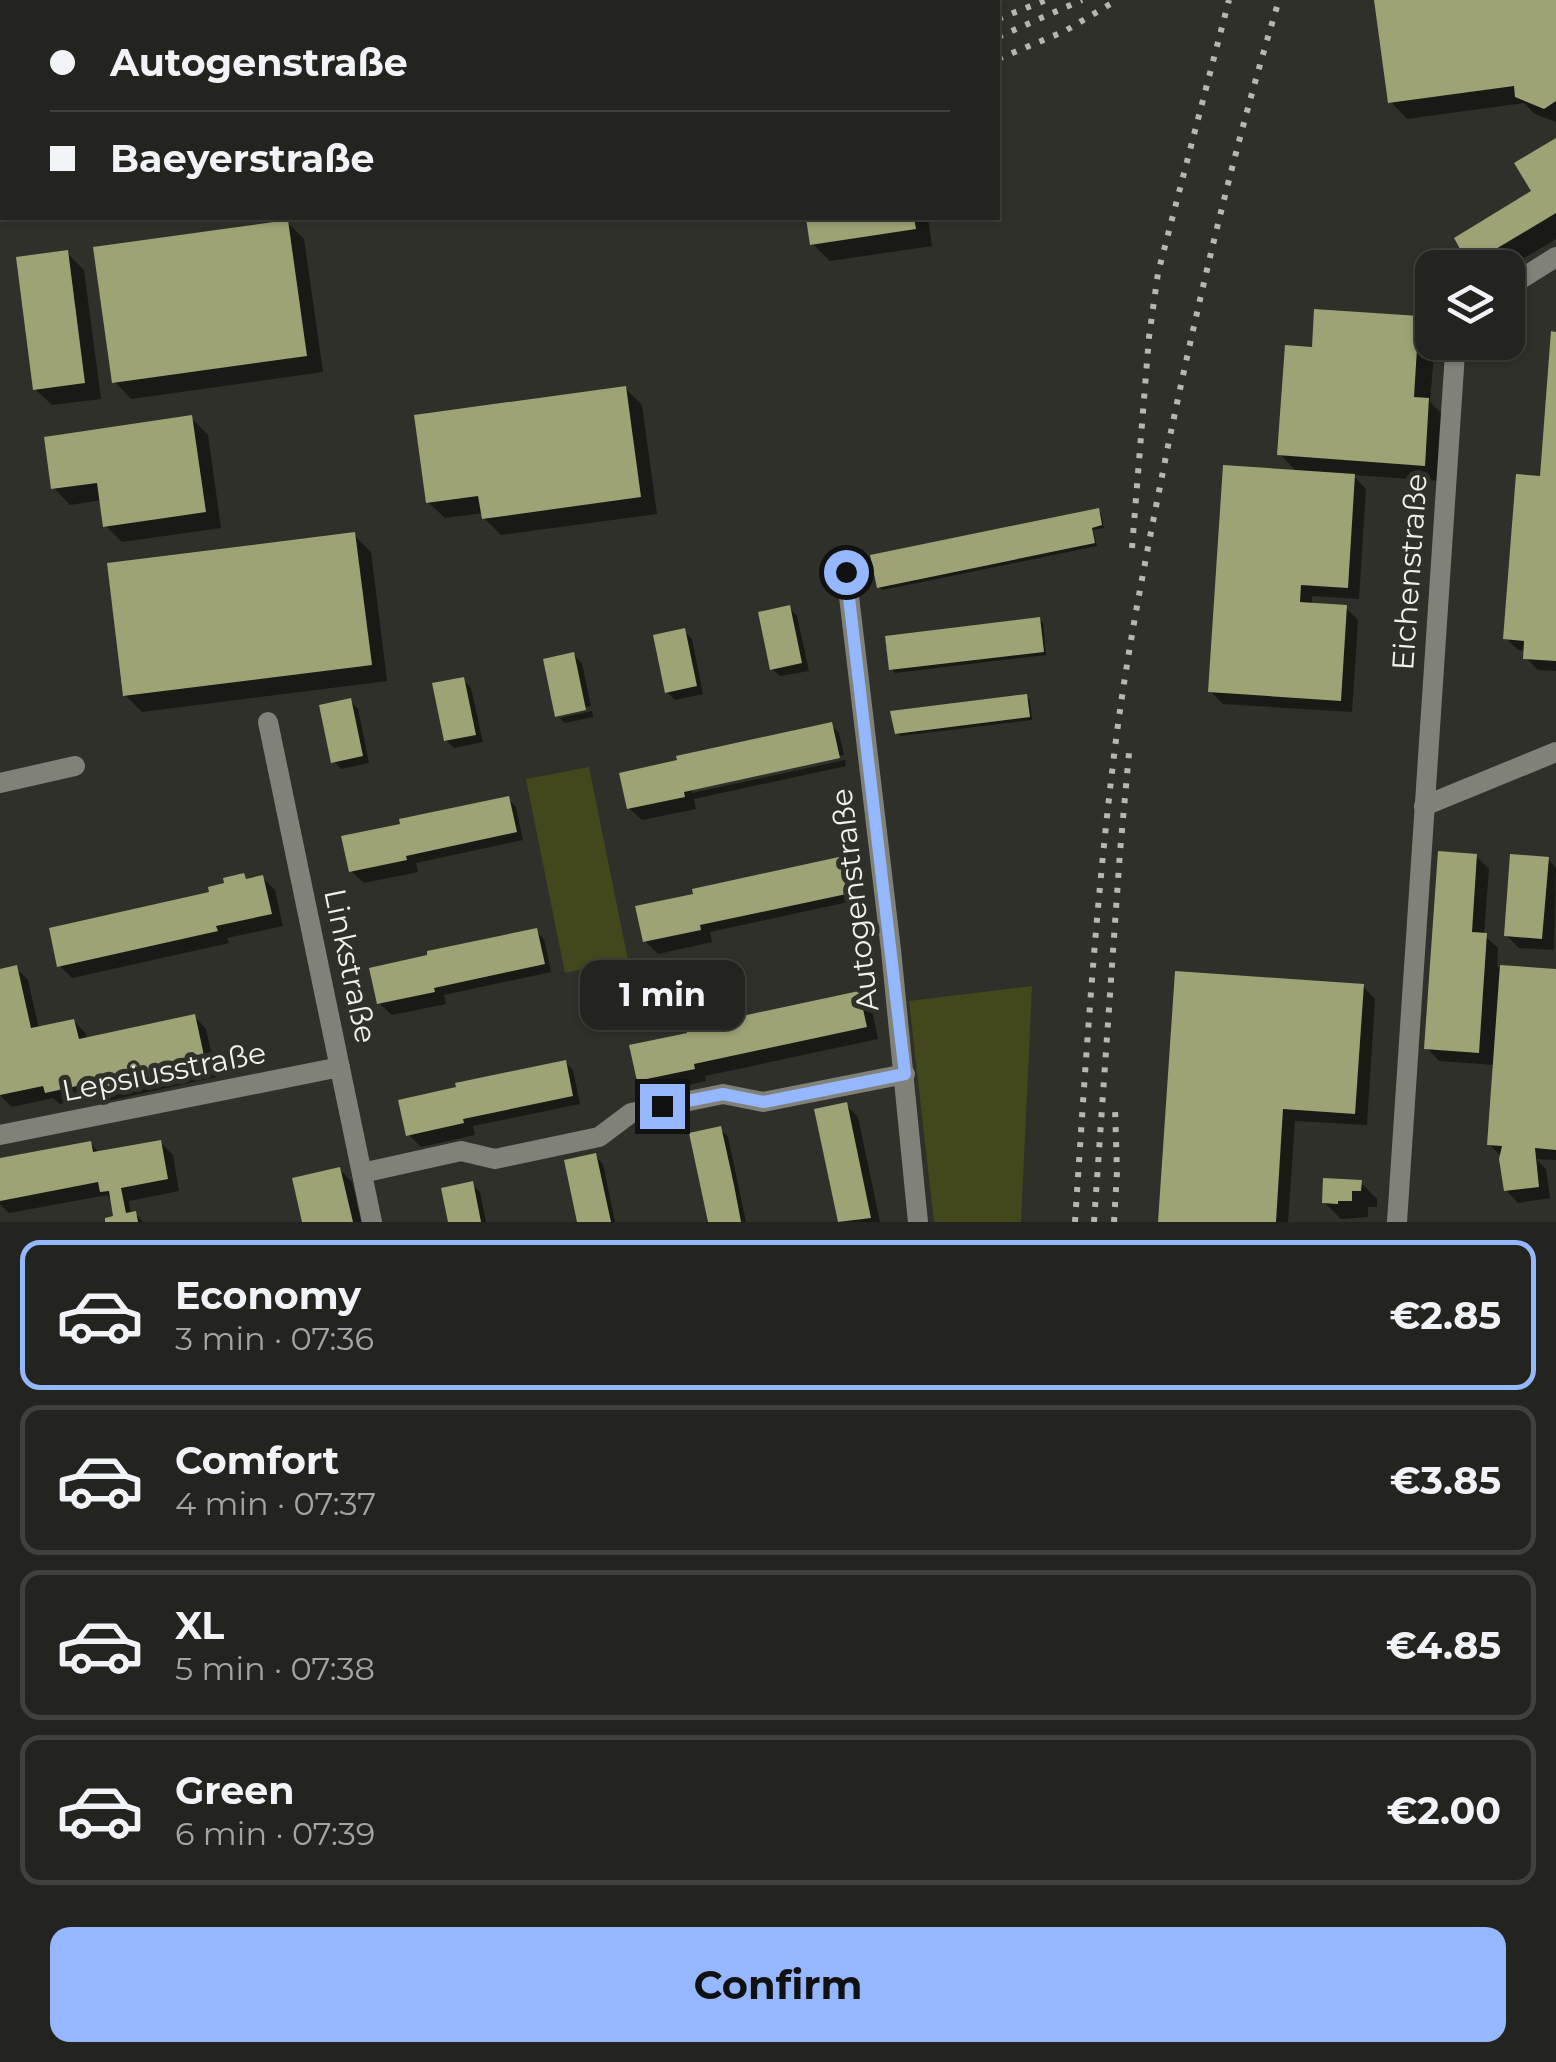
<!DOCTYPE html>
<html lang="en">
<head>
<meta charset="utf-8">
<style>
	:root { --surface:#23241f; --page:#2f302c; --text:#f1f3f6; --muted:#a3a4a4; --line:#40413d; --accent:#95b7fd }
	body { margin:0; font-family:Montserrat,sans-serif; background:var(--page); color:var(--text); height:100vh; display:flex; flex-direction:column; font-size:38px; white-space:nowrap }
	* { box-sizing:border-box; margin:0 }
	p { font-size:32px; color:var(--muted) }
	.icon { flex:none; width:55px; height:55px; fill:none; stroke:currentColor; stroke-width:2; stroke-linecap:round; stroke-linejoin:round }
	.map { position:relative; height:1222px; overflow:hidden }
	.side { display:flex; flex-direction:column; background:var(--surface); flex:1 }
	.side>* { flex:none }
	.guide { position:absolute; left:0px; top:0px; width:1000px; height:220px; box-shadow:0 2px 8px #0004,0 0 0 2px var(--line); display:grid; align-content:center; height:220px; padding:0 50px; background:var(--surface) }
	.buttons { position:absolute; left:1415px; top:250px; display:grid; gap:20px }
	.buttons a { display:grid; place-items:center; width:110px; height:110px; border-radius:20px; background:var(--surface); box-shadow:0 2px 8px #0004,0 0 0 2px var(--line); font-size:50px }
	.end { position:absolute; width:45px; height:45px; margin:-22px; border:12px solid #95b7fd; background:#111; box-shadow:0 0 0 5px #111 }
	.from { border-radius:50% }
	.bubble { position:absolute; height:70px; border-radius:20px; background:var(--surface); box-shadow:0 2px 8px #0004,0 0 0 2px var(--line); font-size:32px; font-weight:700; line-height:70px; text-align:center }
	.guide b { display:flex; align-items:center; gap:35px; height:95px; font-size:38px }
	.guide b+b { border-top:2px solid var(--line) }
	.guide i { width:25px; height:25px; background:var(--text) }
	ul { padding:18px 0 0; list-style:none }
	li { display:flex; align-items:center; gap:30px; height:150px; margin:0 20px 15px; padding:0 30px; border:5px solid var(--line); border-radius:20px }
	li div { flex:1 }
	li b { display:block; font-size:38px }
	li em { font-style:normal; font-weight:700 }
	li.current { border-color:var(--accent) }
	li>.icon { width:90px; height:90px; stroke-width:1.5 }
	.action { display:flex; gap:20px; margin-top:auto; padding:20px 50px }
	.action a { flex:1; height:115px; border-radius:20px; background:var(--accent); color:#111; font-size:40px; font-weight:700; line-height:115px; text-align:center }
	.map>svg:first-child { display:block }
	.green { fill:#43481c }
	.shadow { fill:#0007 }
	.building { fill:#9da374 }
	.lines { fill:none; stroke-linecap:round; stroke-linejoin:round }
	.minor { stroke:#808279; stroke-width:20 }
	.rail { stroke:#b6b7b1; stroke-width:6; stroke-dasharray:5 10; stroke-linecap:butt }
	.route { stroke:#95b7fd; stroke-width:12 }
	.labels { text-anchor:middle; stroke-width:10; stroke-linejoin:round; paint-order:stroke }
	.street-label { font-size:30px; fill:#f0f1ec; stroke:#2f3029 }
</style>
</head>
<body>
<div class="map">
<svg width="1556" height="1222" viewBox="0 0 1556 1222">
	<rect width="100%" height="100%" fill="#2f3029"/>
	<g class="green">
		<path d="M 589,767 L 628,960 L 565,973 L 526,779 Z"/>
		<path d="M 1032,986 L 1021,1222 L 934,1222 L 909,1001 Z"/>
	</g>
	<g class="shadow">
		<path d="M 385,0 L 530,0 L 533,2 L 385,2 Z"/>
		<path d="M 1377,0 L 1556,0 L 1556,122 L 1535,114 L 1524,103 L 1407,119 L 1391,102 Z"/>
		<path d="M 1556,141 L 1556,239 L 1508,268 L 1476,268 L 1471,263 L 1534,192 Z"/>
		<path d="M 809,218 L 928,218 L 932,246 L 830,261 L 813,244 Z"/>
		<path d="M 287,222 L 304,239 L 323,372 L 131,399 L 115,382 Z"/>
		<path d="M 67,253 L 84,270 L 101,399 L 52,405 L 35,389 Z"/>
		<path d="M 1418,318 L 1432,333 L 1432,342 L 1435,342 L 1430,402 L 1445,417 L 1441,481 L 1353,475 L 1366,489 L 1359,599 L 1312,596 L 1312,605 L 1346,608 L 1358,620 L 1352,712 L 1223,704 L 1210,691 L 1298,473 L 1280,454 L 1314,349 Z"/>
		<path d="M 1556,334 L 1556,671 L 1538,670 L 1526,658 L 1526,651 L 1518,650 L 1506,638 L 1542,478 Z"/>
		<path d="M 625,388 L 642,405 L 657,514 L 501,535 L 484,518 L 484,513 L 445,518 L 428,502 Z"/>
		<path d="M 191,418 L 208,435 L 221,528 L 122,542 L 105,525 L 102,500 L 70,505 L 54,488 Z"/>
		<path d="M 1098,510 L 1101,514 L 1104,528 L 1093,530 L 1097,546 L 883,590 L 879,587 Z"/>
		<path d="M 354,535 L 371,552 L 387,681 L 142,712 L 125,695 Z"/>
		<path d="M 789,608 L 797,616 L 809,671 L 780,676 L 772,669 Z"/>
		<path d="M 1039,620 L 1043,623 L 1046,655 L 895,673 L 892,669 Z"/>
		<path d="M 684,631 L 692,639 L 703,694 L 675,700 L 667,692 Z"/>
		<path d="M 574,655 L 582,663 L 591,706 L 559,713 L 559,718 L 557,715 Z"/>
		<path d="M 463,680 L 471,688 L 483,742 L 454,748 L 446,740 Z"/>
		<path d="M 1026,697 L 1030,700 L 1032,720 L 901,736 L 897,733 Z"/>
		<path d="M 350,701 L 358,709 L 369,763 L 341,769 L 334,761 Z"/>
		<path d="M 592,711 L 593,717 L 565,723 L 560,718 Z"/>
		<path d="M 831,725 L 839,733 L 844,755 L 692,788 L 692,793 L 845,760 L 846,766 L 694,799 L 696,809 L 642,820 L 629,808 L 680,762 Z"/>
		<path d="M 508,799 L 516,807 L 523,840 L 416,863 L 418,872 L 364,883 L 351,871 Z"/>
		<path d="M 1476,856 L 1489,869 L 1484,935 L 1498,948 L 1497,967 L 1556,972 L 1556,1160 L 1536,1159 L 1546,1169 L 1550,1198 L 1518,1203 L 1506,1190 L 1506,1161 L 1489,1144 L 1495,1065 L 1439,1061 L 1427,1048 Z"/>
		<path d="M 847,858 L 855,866 L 862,899 L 710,932 L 712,942 L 658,954 L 645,941 Z"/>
		<path d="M 1548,859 L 1556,868 L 1554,950 L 1519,948 L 1506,935 Z"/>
		<path d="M 244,876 L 248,881 L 262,877 L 275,890 L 283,926 L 227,938 L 229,943 L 72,978 L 60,966 Z"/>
		<path d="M 536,931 L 544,939 L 551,972 L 444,995 L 446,1004 L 392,1015 L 379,1003 Z"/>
		<path d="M 16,968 L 28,980 L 39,1029 L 74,1021 L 86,1034 L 87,1040 L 194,1016 L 206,1029 L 217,1077 L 107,1101 L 101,1095 L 60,1104 L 53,1098 L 12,1107 L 0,1095 L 0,972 Z"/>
		<path d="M 1363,986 L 1375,999 L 1367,1125 L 1295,1121 L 1288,1222 L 1160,1222 Z"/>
		<path d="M 859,994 L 871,1006 L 878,1039 L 705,1076 L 706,1081 L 652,1093 L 640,1080 Z"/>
		<path d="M 565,1062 L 573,1070 L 580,1104 L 473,1126 L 475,1135 L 421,1147 L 408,1134 Z"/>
		<path d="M 846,1105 L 858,1117 L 880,1222 L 840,1222 L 817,1111 Z"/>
		<path d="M 720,1129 L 728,1137 L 746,1222 L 710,1222 Z"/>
		<path d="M 160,1142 L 173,1155 L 179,1191 L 129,1201 L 131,1215 L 136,1214 L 143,1222 L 108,1222 L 116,1218 L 113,1202 L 107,1195 L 9,1213 L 0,1204 L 0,1160 L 90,1143 L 100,1154 Z"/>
		<path d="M 595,1156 L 603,1164 L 615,1222 L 580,1222 Z"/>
		<path d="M 340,1170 L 352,1182 L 361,1222 L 304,1222 Z"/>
		<path d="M 1360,1182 L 1377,1199 L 1377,1207 L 1368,1207 L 1368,1217 L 1341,1219 L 1324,1202 Z"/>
		<path d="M 472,1184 L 480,1192 L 486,1222 L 450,1222 Z"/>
	</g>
	<g class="building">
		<path d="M 1374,0 L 1556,0 L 1556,101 L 1544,109 L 1515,97 L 1514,86 L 1388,103 Z"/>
		<path d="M 1556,138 L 1556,213 L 1469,265 L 1454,238 L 1531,191 L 1514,163 Z"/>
		<path d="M 806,218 L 914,218 L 916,229 L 810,245 Z"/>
		<path d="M 288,220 L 307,356 L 112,383 L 93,247 Z"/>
		<path d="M 68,250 L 85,383 L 33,390 L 16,257 Z"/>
		<path d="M 1314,309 L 1419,316 L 1414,397 L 1429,398 L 1425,466 L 1277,455 L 1285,345 L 1312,347 Z"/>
		<path d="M 1551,331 L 1556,332 L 1556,661 L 1523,659 L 1524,641 L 1503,639 L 1516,474 L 1540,476 Z"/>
		<path d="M 626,386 L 641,497 L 482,519 L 478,496 L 426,503 L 414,415 Z"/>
		<path d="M 192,415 L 206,512 L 103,527 L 97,483 L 51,489 L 44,437 Z"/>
		<path d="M 1223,465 L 1355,474 L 1348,588 L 1301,585 L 1300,602 L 1347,605 L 1341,701 L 1208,692 Z"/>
		<path d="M 1099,508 L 1102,525 L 1092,528 L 1095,543 L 877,588 L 870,555 Z"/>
		<path d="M 355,532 L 372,665 L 123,696 L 107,563 Z"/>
		<path d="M 790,605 L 802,663 L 770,670 L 758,612 Z"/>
		<path d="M 1040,617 L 1044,652 L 889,670 L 885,636 Z"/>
		<path d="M 685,628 L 697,686 L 665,693 L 653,635 Z"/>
		<path d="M 574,652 L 586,710 L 555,717 L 543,659 Z"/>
		<path d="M 464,677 L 476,735 L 444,741 L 432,683 Z"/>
		<path d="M 1027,694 L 1030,717 L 895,734 L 890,711 Z"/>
		<path d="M 351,698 L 363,756 L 331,763 L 319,705 Z"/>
		<path d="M 832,722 L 840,758 L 684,792 L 685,797 L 627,809 L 619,773 L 677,760 L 676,756 Z"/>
		<path d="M 509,796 L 517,832 L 406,856 L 407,860 L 349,872 L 341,836 L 400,824 L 399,819 Z"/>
		<path d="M 1438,851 L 1477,854 L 1472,932 L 1487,933 L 1479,1053 L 1424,1049 Z"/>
		<path d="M 1510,854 L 1549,857 L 1542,939 L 1504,936 Z"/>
		<path d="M 848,855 L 856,892 L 700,925 L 701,930 L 643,942 L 635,906 L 693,894 L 692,889 Z"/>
		<path d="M 244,873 L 246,879 L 263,875 L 272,914 L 216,926 L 218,931 L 57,967 L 49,928 L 209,892 L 208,887 L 224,883 L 223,878 Z"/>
		<path d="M 537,928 L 545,964 L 434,988 L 435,992 L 377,1004 L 369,968 L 427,955 L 427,951 Z"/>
		<path d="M 17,965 L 31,1028 L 74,1019 L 79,1039 L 195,1014 L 206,1065 L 92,1090 L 91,1083 L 45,1093 L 43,1086 L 0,1095 L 0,969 Z"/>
		<path d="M 1500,965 L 1556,969 L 1556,1150 L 1535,1148 L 1539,1187 L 1504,1191 L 1499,1159 L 1502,1146 L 1487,1145 Z"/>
		<path d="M 1175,971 L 1364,984 L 1355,1114 L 1283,1109 L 1276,1222 L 1158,1222 Z"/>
		<path d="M 859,991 L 867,1027 L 694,1064 L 695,1069 L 637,1081 L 629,1045 L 687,1033 L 686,1028 Z"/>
		<path d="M 566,1060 L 573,1096 L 463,1119 L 464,1123 L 406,1136 L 398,1100 L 456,1087 L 455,1083 Z"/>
		<path d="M 847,1102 L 871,1218 L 838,1222 L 814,1109 Z"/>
		<path d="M 721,1126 L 734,1185 L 741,1222 L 708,1222 L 689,1133 Z"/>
		<path d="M 161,1140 L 168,1179 L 121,1188 L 126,1213 L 136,1211 L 138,1222 L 105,1222 L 105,1218 L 113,1216 L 109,1191 L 100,1192 L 98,1182 L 0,1201 L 0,1158 L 91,1141 L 93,1152 Z"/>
		<path d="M 596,1153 L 611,1222 L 577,1222 L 564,1160 Z"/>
		<path d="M 340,1167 L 353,1222 L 302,1222 L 292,1178 Z"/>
		<path d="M 1323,1178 L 1362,1180 L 1361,1191 L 1352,1191 L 1352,1201 L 1338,1201 L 1338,1204 L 1322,1203 Z"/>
		<path d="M 473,1181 L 481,1222 L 448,1222 L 441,1188 Z"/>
	</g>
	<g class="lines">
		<g class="minor">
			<path d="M 1508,287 L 1556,257"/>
			<path d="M 846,571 L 891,950 L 918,1222"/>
			<path d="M 268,722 L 372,1222"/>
			<path d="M 0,783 L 75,766"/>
			<path d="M 1424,806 L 1556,752"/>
			<path d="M 0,1135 L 340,1067"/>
			<path d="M 362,1173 L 461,1151 L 495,1159 L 599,1137 L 631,1113 L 723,1094 L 763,1102 L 905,1074"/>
			<path d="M 1397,1222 L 1455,353 L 1459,342"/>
		</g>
		<g class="rail">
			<path d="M 586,0 L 592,2"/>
			<path d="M 627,0 L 633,2"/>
			<path d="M 991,2 L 998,0"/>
			<path d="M 998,19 L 1046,0"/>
			<path d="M 998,37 L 1082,0"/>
			<path d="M 998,59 L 1065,31 L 1117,0"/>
			<path d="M 1132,548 L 1149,337 L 1158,273 L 1229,0"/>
			<path d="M 1075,1222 C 1086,1058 1096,894 1117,732 C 1130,634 1150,537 1169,441 C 1200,293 1235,145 1279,0"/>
			<path d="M 1094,1222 L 1120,852 L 1129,753"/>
			<path d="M 1114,1222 L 1117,1172 L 1115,1107"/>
		</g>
	</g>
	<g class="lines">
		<path class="route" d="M 662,1106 L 723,1094 L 764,1102 L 905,1074 L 846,572"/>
	</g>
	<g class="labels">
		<g class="street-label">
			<text transform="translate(1410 572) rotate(-86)" y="10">Eichenstraße</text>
			<text transform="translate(855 900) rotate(-97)" y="10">Autogenstraße</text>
			<text transform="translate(350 966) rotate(78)" y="10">Linkstraße</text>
			<text transform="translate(164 1072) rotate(-11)" y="10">Lepsiusstraße</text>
		</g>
	</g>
</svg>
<div class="buttons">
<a><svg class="icon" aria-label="layers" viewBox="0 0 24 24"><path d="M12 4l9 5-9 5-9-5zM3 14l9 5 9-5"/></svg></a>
</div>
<i class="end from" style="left:846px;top:572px"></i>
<i class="end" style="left:662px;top:1106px"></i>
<div class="bubble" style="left:580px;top:960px;width:165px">1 min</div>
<div class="guide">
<b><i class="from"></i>Autogenstraße</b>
<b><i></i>Baeyerstraße</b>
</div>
</div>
<section class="side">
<ul>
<li class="current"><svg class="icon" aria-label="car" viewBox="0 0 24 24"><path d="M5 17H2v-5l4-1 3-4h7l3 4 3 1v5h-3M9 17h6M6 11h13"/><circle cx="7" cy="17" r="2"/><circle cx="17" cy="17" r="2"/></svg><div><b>Economy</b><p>3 min · 07:36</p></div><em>€2.85</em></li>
<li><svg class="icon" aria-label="car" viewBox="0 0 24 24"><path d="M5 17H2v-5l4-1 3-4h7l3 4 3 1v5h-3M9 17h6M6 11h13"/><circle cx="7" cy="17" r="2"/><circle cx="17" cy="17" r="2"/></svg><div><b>Comfort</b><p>4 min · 07:37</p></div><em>€3.85</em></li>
<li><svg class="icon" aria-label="car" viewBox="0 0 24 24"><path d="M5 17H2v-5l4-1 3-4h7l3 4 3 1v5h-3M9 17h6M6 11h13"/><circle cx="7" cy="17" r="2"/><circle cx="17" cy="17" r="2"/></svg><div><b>XL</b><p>5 min · 07:38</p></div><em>€4.85</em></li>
<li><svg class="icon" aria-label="car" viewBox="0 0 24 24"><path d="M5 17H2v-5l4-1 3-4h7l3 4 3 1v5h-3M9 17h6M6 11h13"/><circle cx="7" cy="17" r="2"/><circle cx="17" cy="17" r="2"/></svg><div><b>Green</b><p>6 min · 07:39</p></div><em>€2.00</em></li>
</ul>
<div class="action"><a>Confirm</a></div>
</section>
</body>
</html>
